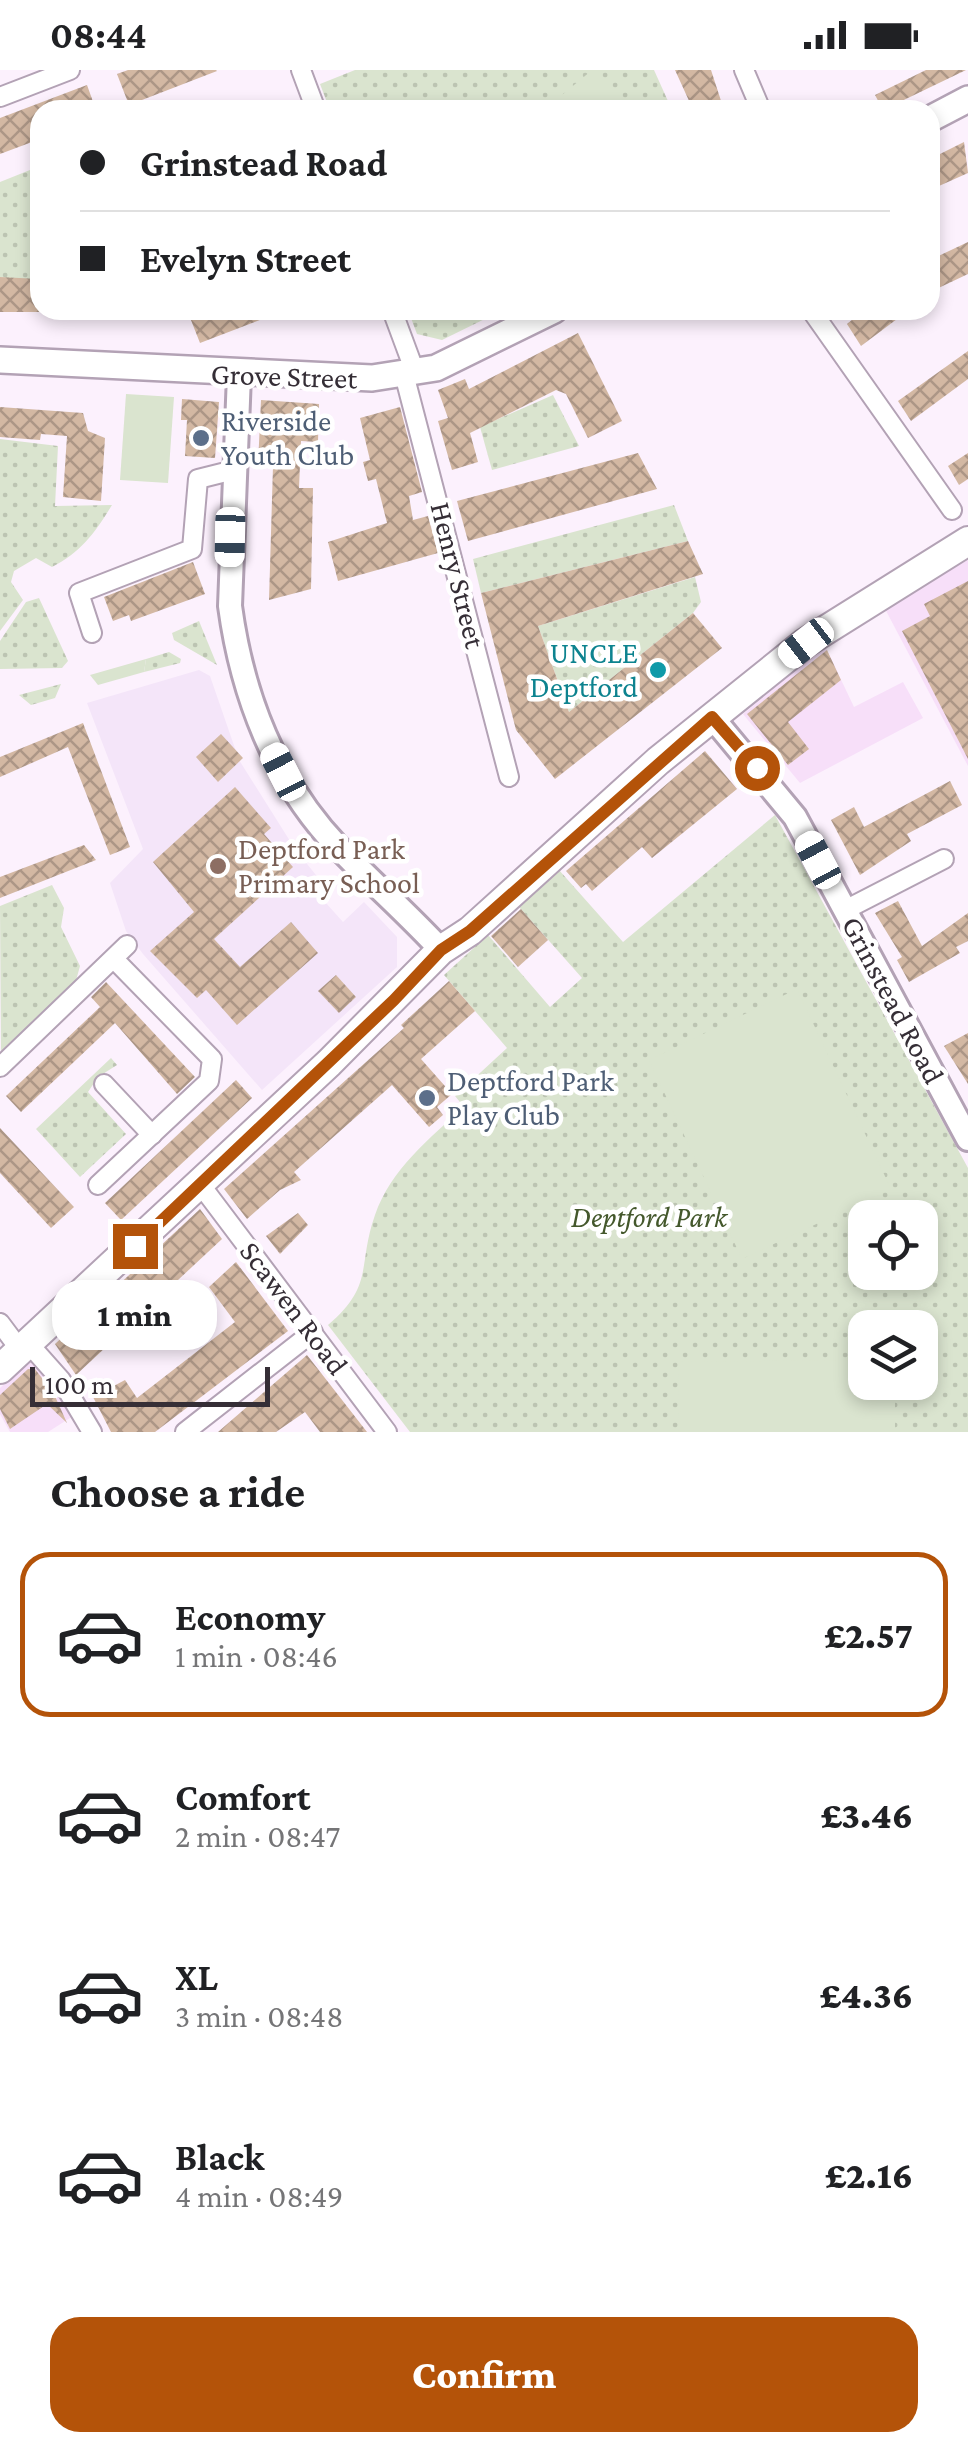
<!DOCTYPE html>
<html lang="en">
<head>
<meta charset="utf-8">
<style>
	:root { --surface:#fff; --page:#f2f2f2; --text:#202124; --muted:#757577; --line:#e0e0e0; --accent:#b45309 }
	body { margin:0; font-family:"Crimson Pro",serif; background:var(--page); color:var(--text); height:100vh; display:flex; flex-direction:column; font-size:38px; white-space:nowrap }
	* { box-sizing:border-box; margin:0 }
	p { font-size:32px; color:var(--muted) }
	.icon { flex:none; width:55px; height:55px; fill:none; stroke:currentColor; stroke-width:2; stroke-linecap:round; stroke-linejoin:round }
	.map { position:relative; height:1362px; overflow:hidden }
	.drawer { display:flex; flex-direction:column; background:var(--surface); flex:1 }
	.drawer>* { flex:none }
	.hud { position:absolute; left:30px; top:30px; width:910px; height:220px; border-radius:30px; box-shadow:0 5px 15px #0003; display:grid; align-content:center; height:220px; padding:0 50px; background:var(--surface) }
	.fabs { position:absolute; left:848px; top:1130px; display:grid; gap:20px }
	.fabs a { display:grid; place-items:center; width:90px; height:90px; border-radius:20px; background:var(--surface); box-shadow:0 5px 15px #0003; font-size:50px }
	.scale { position:absolute; left:30px; bottom:25px; width:240px; box-sizing:border-box; padding-left:10px; border:5px solid #352e36; border-top:0; font-size:28px; line-height:35px; white-space:nowrap; color:#352e36; -webkit-text-stroke:8px #fff; paint-order:stroke }
	.end { position:absolute; width:45px; height:45px; margin:-22px; border:12px solid #b45309; background:#fff; box-shadow:0 0 0 5px #fff }
	.from { border-radius:50% }
	.bubble { position:absolute; height:70px; border-radius:30px; background:var(--surface); box-shadow:0 5px 15px #0003; font-size:32px; font-weight:800; line-height:70px; text-align:center }
	.car { position:absolute; width:30px; height:60px; margin:-30px -15px; border-radius:12px; box-shadow:0 0 8px 2px #0007; background:linear-gradient(#fff 24%,#345 0 40%,#fff 0 76%,#345 0 86%,#fff 0) }
	.hud b { display:flex; align-items:center; gap:35px; height:95px; font-size:38px }
	.hud b+b { border-top:2px solid var(--line) }
	.hud i { width:25px; height:25px; background:var(--text) }
	ul { padding:0; list-style:none }
	li { display:flex; align-items:center; gap:30px; height:165px; margin:0 20px 15px; padding:0 30px; border:5px solid transparent; border-radius:30px }
	li div { flex:1 }
	li b { display:block; font-size:38px }
	li em { font-style:normal; font-weight:800 }
	li.selected { border-color:var(--accent) }
	li>.icon { width:90px; height:90px; stroke-width:1.5 }
	h2 { padding:0 50px; font-size:45px; line-height:120px }
	.primary-button { display:flex; gap:20px; margin-top:auto; padding:20px 50px }
	.primary-button a { flex:1; height:115px; border-radius:30px; background:var(--accent); color:#fff; font-size:40px; font-weight:800; line-height:115px; text-align:center }
	.status { display:flex; justify-content:space-between; align-items:center; height:70px; padding:0 50px; background:var(--surface); direction:ltr }
	.status svg { height:28px; fill:currentColor }
	.map>svg:first-child { display:block }
	.built { fill:#f7dff9 }
	.education { fill:#f4e5f9 }
	.grass { fill:url(#grass-dots); fill-rule:evenodd }
	.garden { fill:#dae4cf }
	.building { fill:url(#building-cross-hatch) }
	.lines { fill:none; stroke-linecap:round; stroke-linejoin:round }
	.minor-casing { stroke:#b3a2b5; stroke-width:22 }
	.tertiary-casing { stroke:#b3a2b5; stroke-width:28 }
	.secondary-casing { stroke:#b3a2b5; stroke-width:30 }
	.primary-casing { stroke:#b3a2b5; stroke-width:32 }
	.minor { stroke:#fff; stroke-width:18 }
	.tertiary { stroke:#fff; stroke-width:22 }
	.secondary { stroke:#fff; stroke-width:25 }
	.primary { stroke:#fff; stroke-width:28 }
	.route { stroke:#b45309; stroke-width:12 }
	.service-dot { fill:#5c6f8a; stroke:#fff; stroke-width:4 }
	.culture-dot { fill:#0f9aa8; stroke:#fff; stroke-width:4 }
	.education-dot { fill:#8d6e63; stroke:#fff; stroke-width:4 }
	.labels { text-anchor:middle; stroke-width:9; stroke-linejoin:round; paint-order:stroke }
	.street-label { font-size:30px; fill:#352e36; stroke:#fff }
	.service-label { font-size:30px; fill:#4e5e75; stroke:#fff; text-anchor:start }
	.culture-label { font-size:30px; fill:#0d838f; stroke:#fff; text-anchor:end }
	.education-label { font-size:30px; fill:#785e54; stroke:#fff; text-anchor:start }
	.park-label { font-size:30px; font-style:italic; fill:#44582c; stroke:#fff }
</style>
</head>
<body>
<div class="status"><b>08:44</b><svg viewBox="0 0 49 12"><path d="M0 12V9h3v3zM5 12V6h3v6zM10 12V3h3v9zM15 12V0h3v12zM26 1h20v11H26zM47 4h2v5h-2z"/></svg></div>
<div class="map">
<svg width="968" height="1362" viewBox="0 0 968 1362">
	<defs>
		<pattern id="grass-dots" width="8" height="8" patternUnits="userSpaceOnUse" patternTransform="scale(2.5)"><rect width="8" height="8" fill="#dae4cf"/><path d="M2 2h.1M6 6h.1" fill="none" stroke="#bcc4b2" stroke-width="1.8" stroke-linecap="round"/></pattern>
		<pattern id="building-cross-hatch" width="8" height="8" patternUnits="userSpaceOnUse" patternTransform="scale(2.5)"><rect width="8" height="8" fill="#d3b8a3"/><path d="M0 0l8 8M0 8l8-8" fill="none" stroke="#ac9686"/></pattern>
	</defs>
	<rect width="100%" height="100%" fill="#fcf1fd"/>
	<g class="built">
		<path d="M 968,490 L 968,696 L 884,537 Z"/>
		<path d="M 825,576 L 854,637 L 903,612 L 923,648 L 800,713 L 743,644 Z"/>
		<path d="M 31,1289 L 54,1313 L 73,1346 L 48,1362 L 10,1362 L 0,1344 L 0,1318 Z"/>
	</g>
	<path class="education" d="M 199,600 L 210,606 L 239,690 L 295,779 L 324,815 L 317,823 L 343,852 L 364,832 L 397,867 L 397,897 L 262,1020 L 143,884 L 126,861 L 110,813 L 143,779 L 87,633 Z"/>
	<g class="grass">
		<path d="M 355,0 L 654,0 L 672,40 L 330,40 L 320,14 Z"/>
		<path d="M 40,96 L 40,217 L 0,207 L 0,112 Z"/>
		<path d="M 408,240 L 503,240 L 442,270 L 417,264 Z"/>
		<path d="M 553,325 L 579,376 L 492,400 L 480,357 Z"/>
		<path d="M 0,369 L 58,376 L 55,436 L 112,435 C 95,463 81,482 52,497 L 36,488 L 14,501 L 11,512 L 23,530 L 0,561 Z"/>
		<path d="M 674,435 L 688,471 L 481,523 L 473,489 Z"/>
		<path d="M 695,507 L 701,532 L 693,543 L 569,642 L 538,556 Z"/>
		<path d="M 39,528 L 68,591 L 62,598 L 0,599 L 0,571 L 26,532 Z"/>
		<path d="M 199,551 L 217,595 L 174,570 L 172,563 Z"/>
		<path d="M 169,582 L 181,589 L 180,593 L 144,602 L 146,589 Z"/>
		<path d="M 61,614 L 55,628 L 31,635 L 19,625 Z"/>
		<path d="M 775,745 L 968,1098 L 968,1362 L 410,1362 L 328,1255 C 375,1215 357,1196 375,1145 C 391,1099 430,1068 464,1037 L 455,1026 L 507,978 L 444,905 L 488,865 L 550,937 L 582,908 L 519,837 L 559,800 L 623,872 ZM 865,1148 L 920,1148 L 920,1202 L 865,1202 ZM 865,1258 L 920,1258 L 920,1312 L 865,1312 Z"/>
		<path d="M 52,815 L 64,838 L 61,857 L 80,896 L 75,914 L 1,986 L 0,836 Z"/>
		<path d="M 111,988 L 117,995 L 98,1007 L 88,1022 L 126,1064 L 80,1107 L 36,1059 Z"/>
	</g>
	<g class="garden">
		<path d="M 591,1 L 624,40 L 566,40 L 557,29 Z"/>
		<path d="M 126,324 L 174,327 L 168,413 L 120,410 Z"/>
		<path d="M 146,589 L 144,602 L 98,615 L 90,605 Z"/>
		<path d="M 797,919 L 891,1119 L 742,1189 L 649,990 Z"/>
		<path d="M 865,1290 L 865,1312 L 895,1313 L 895,1362 L 679,1362 L 678,1292 Z"/>
	</g>
	<g class="building">
		<path d="M 128,0 L 216,0 L 217,1 L 129,35 L 117,4 Z"/>
		<path d="M 675,0 L 711,0 L 724,40 L 698,40 L 694,31 L 690,33 Z"/>
		<path d="M 926,0 L 966,0 L 883,40 L 875,25 Z"/>
		<path d="M 87,15 L 96,40 L 40,40 L 40,69 L 0,84 L 0,48 Z"/>
		<path d="M 964,72 L 968,103 L 930,120 L 930,89 Z"/>
		<path d="M 968,172 L 968,204 L 930,222 L 930,190 Z"/>
		<path d="M 0,207 L 39,209 L 40,242 L 0,242 Z"/>
		<path d="M 187,240 L 207,240 L 210,247 L 229,240 L 283,241 L 200,273 Z"/>
		<path d="M 864,240 L 909,240 L 861,276 L 847,254 Z"/>
		<path d="M 578,263 L 622,351 L 588,368 L 566,324 L 556,320 L 470,363 L 478,392 L 452,400 L 438,351 L 448,348 L 438,320 L 465,309 L 469,319 Z"/>
		<path d="M 968,281 L 968,309 L 911,351 L 898,331 Z"/>
		<path d="M 182,329 L 219,332 L 215,388 L 185,386 L 187,350 L 181,350 Z"/>
		<path d="M 261,330 L 319,334 L 318,372 L 301,371 L 299,418 L 313,418 L 311,519 L 269,530 L 273,396 L 258,395 Z"/>
		<path d="M 0,337 L 83,343 L 88,361 L 105,368 L 101,431 L 63,427 L 67,366 L 41,364 L 40,370 L 0,367 Z"/>
		<path d="M 400,337 L 422,422 L 409,426 L 413,450 L 428,446 L 438,483 L 338,511 L 328,472 L 387,453 L 376,409 L 368,411 L 363,392 L 370,390 L 360,348 Z"/>
		<path d="M 638,383 L 657,419 L 468,471 L 457,431 Z"/>
		<path d="M 968,383 L 968,409 L 959,415 L 948,396 Z"/>
		<path d="M 688,471 L 703,504 L 538,556 L 569,642 L 693,543 L 722,578 L 555,709 L 516,660 L 481,523 Z"/>
		<path d="M 193,492 L 205,524 L 131,551 L 129,545 L 113,551 L 104,527 Z"/>
		<path d="M 968,511 L 968,689 L 902,561 L 930,546 L 924,534 Z"/>
		<path d="M 827,580 L 841,610 L 788,652 L 809,679 L 788,695 L 747,644 Z"/>
		<path d="M 83,653 L 130,777 L 110,785 L 68,677 L 0,707 L 0,687 Z"/>
		<path d="M 221,664 L 243,688 L 218,712 L 196,687 Z"/>
		<path d="M 705,681 L 737,719 L 652,788 L 642,777 L 592,821 L 586,814 L 581,818 L 566,801 Z"/>
		<path d="M 950,711 L 962,735 L 907,764 L 911,771 L 860,805 L 831,750 L 854,737 L 864,757 Z"/>
		<path d="M 235,717 L 271,758 L 264,764 L 293,797 L 214,869 L 240,897 L 291,852 L 318,883 L 237,955 L 206,920 L 197,928 L 150,881 L 194,842 L 153,792 Z"/>
		<path d="M 84,775 L 96,790 L 0,828 L 0,807 Z"/>
		<path d="M 898,831 L 922,876 L 968,843 L 968,871 L 956,877 L 960,883 L 909,912 L 897,890 L 902,887 L 875,843 Z"/>
		<path d="M 521,839 L 548,870 L 518,897 L 491,866 Z"/>
		<path d="M 336,905 L 356,927 L 339,943 L 318,921 Z"/>
		<path d="M 449,911 L 475,941 L 421,989 L 452,1024 L 437,1037 L 443,1045 L 429,1057 L 392,1015 L 294,1102 L 301,1110 L 280,1120 L 247,1149 L 224,1119 L 404,958 L 401,955 Z"/>
		<path d="M 106,912 L 195,1007 L 177,1024 L 115,953 L 21,1042 L 6,1026 L 100,937 L 91,927 Z"/>
		<path d="M 968,963 L 968,1014 L 944,976 Z"/>
		<path d="M 236,1010 L 252,1028 L 121,1150 L 105,1133 Z"/>
		<path d="M 0,1058 L 74,1137 L 51,1158 L 0,1103 Z"/>
		<path d="M 200,1139 L 222,1169 L 76,1305 L 55,1274 Z"/>
		<path d="M 298,1143 L 308,1155 L 280,1184 L 266,1166 Z"/>
		<path d="M 236,1192 L 288,1261 L 155,1362 L 111,1362 L 93,1327 L 125,1310 L 137,1328 L 235,1252 L 209,1217 Z"/>
		<path d="M 307,1285 L 367,1362 L 320,1362 L 305,1342 L 276,1362 L 218,1362 Z"/>
		<path d="M 28,1299 L 35,1299 L 54,1324 L 67,1353 L 47,1334 L 10,1359 L 0,1339 L 0,1325 Z"/>
	</g>
	<g class="lines">
		<defs>
			<g id="minor">
				<path d="M 301,0 L 316,40"/>
				<path d="M 744,0 L 761,40"/>
				<path d="M 0,27 L 70,0"/>
				<path d="M 392,240 L 415,302"/>
				<path d="M 811,240 L 952,440"/>
				<path d="M 404,304 L 509,707"/>
				<path d="M 92,563 L 79,523 L 192,479 L 198,409 L 234,400"/>
				<path d="M 845,840 L 944,789"/>
				<path d="M 0,997 L 127,875"/>
				<path d="M 104,1014 L 152,1065"/>
				<path d="M 200,1114 L 387,1362"/>
				<path d="M 98,1115 L 209,1011 L 212,989 L 114,889"/>
				<path d="M 0,1253 L 21,1281"/>
				<path d="M 29,1274 L 61,1310 L 92,1362"/>
				<path d="M 185,1362 L 313,1262"/>
			</g>
			<g id="tertiary">
				<path d="M 239,305 L 230,536 C 242,625 275,711 338,777 C 371,812 408,844 441,880"/>
				<path d="M 712,647 L 795,747 L 968,1069"/>
			</g>
			<g id="secondary">
				<path d="M 930,49 L 968,29"/>
				<path d="M 0,290 L 372,308 L 436,298 L 554,240"/>
			</g>
			<path id="primary" d="M 0,1299 L 329,993 L 441,880 L 470,861 L 658,691 L 805,573 L 968,471"/>
		</defs>
		<use href="#minor" class="minor-casing"/>
		<use href="#tertiary" class="tertiary-casing"/>
		<use href="#secondary" class="secondary-casing"/>
		<use href="#primary" class="primary-casing"/>
		<use href="#minor" class="minor"/>
		<use href="#tertiary" class="tertiary"/>
		<use href="#secondary" class="secondary"/>
		<use href="#primary" class="primary"/>
	</g>
	<g class="lines">
		<path class="route" d="M 135,1176 L 394,930 L 441,880 L 470,861 L 712,647 L 757,698"/>
	</g>
	<g class="service-dot">
		<circle cx="201" cy="368" r="10"/>
		<circle cx="427" cy="1028" r="10"/>
	</g>
	<circle class="culture-dot" cx="658" cy="600" r="10"/>
	<circle class="education-dot" cx="218" cy="796" r="10"/>
	<g class="labels">
		<g class="street-label">
			<text transform="translate(284 306) rotate(2)" y="10">Grove Street</text>
			<text transform="translate(458 505) rotate(76)" y="10">Henry Street</text>
			<text transform="translate(893 930) rotate(62)" y="10">Grinstead Road</text>
			<text transform="translate(294 1238) rotate(53)" y="10">Scawen Road</text>
		</g>
		<g class="service-label">
			<text x="221" y="361">Riverside<tspan x="221" dy="34">Youth Club</tspan></text>
			<text x="447" y="1021">Deptford Park<tspan x="447" dy="34">Play Club</tspan></text>
		</g>
		<g class="culture-label">
			<text x="638" y="593">UNCLE<tspan x="638" dy="34">Deptford</tspan></text>
		</g>
		<g class="education-label">
			<text x="238" y="789">Deptford Park<tspan x="238" dy="34">Primary School</tspan></text>
		</g>
		<g class="park-label">
			<text x="649" y="1157">Deptford Park</text>
		</g>
	</g>
</svg>
<div class="fabs">
<a><svg class="icon" aria-label="locate" viewBox="0 0 24 24"><circle cx="12" cy="12" r="6"/><path d="M12 2v4M12 18v4M2 12h4M18 12h4"/></svg></a>
<a><svg class="icon" aria-label="layers" viewBox="0 0 24 24"><path d="M12 4l9 5-9 5-9-5zM3 14l9 5 9-5"/></svg></a>
</div>
<div class="scale">100 m</div>
<i class="end from" style="left:757px;top:698px"></i>
<i class="end" style="left:135px;top:1176px"></i>
<div class="bubble" style="left:52px;top:1210px;width:165px">1 min</div>
<i class="car" style="left:230px;top:467px;rotate:181deg"></i>
<i class="car" style="left:806px;top:573px;rotate:232deg"></i>
<i class="car" style="left:283px;top:702px;rotate:333deg"></i>
<i class="car" style="left:818px;top:790px;rotate:332deg"></i>
<div class="hud">
<b><i class="from"></i>Grinstead Road</b>
<b><i></i>Evelyn Street</b>
</div>
</div>
<section class="drawer">
<h2>Choose a ride</h2>
<ul>
<li class="selected"><svg class="icon" aria-label="car" viewBox="0 0 24 24"><path d="M5 17H2v-5l4-1 3-4h7l3 4 3 1v5h-3M9 17h6M6 11h13"/><circle cx="7" cy="17" r="2"/><circle cx="17" cy="17" r="2"/></svg><div><b>Economy</b><p>1 min · 08:46</p></div><em>£2.57</em></li>
<li><svg class="icon" aria-label="car" viewBox="0 0 24 24"><path d="M5 17H2v-5l4-1 3-4h7l3 4 3 1v5h-3M9 17h6M6 11h13"/><circle cx="7" cy="17" r="2"/><circle cx="17" cy="17" r="2"/></svg><div><b>Comfort</b><p>2 min · 08:47</p></div><em>£3.46</em></li>
<li><svg class="icon" aria-label="car" viewBox="0 0 24 24"><path d="M5 17H2v-5l4-1 3-4h7l3 4 3 1v5h-3M9 17h6M6 11h13"/><circle cx="7" cy="17" r="2"/><circle cx="17" cy="17" r="2"/></svg><div><b>XL</b><p>3 min · 08:48</p></div><em>£4.36</em></li>
<li><svg class="icon" aria-label="car" viewBox="0 0 24 24"><path d="M5 17H2v-5l4-1 3-4h7l3 4 3 1v5h-3M9 17h6M6 11h13"/><circle cx="7" cy="17" r="2"/><circle cx="17" cy="17" r="2"/></svg><div><b>Black</b><p>4 min · 08:49</p></div><em>£2.16</em></li>
</ul>
<div class="primary-button"><a>Confirm</a></div>
</section>
</body>
</html>
